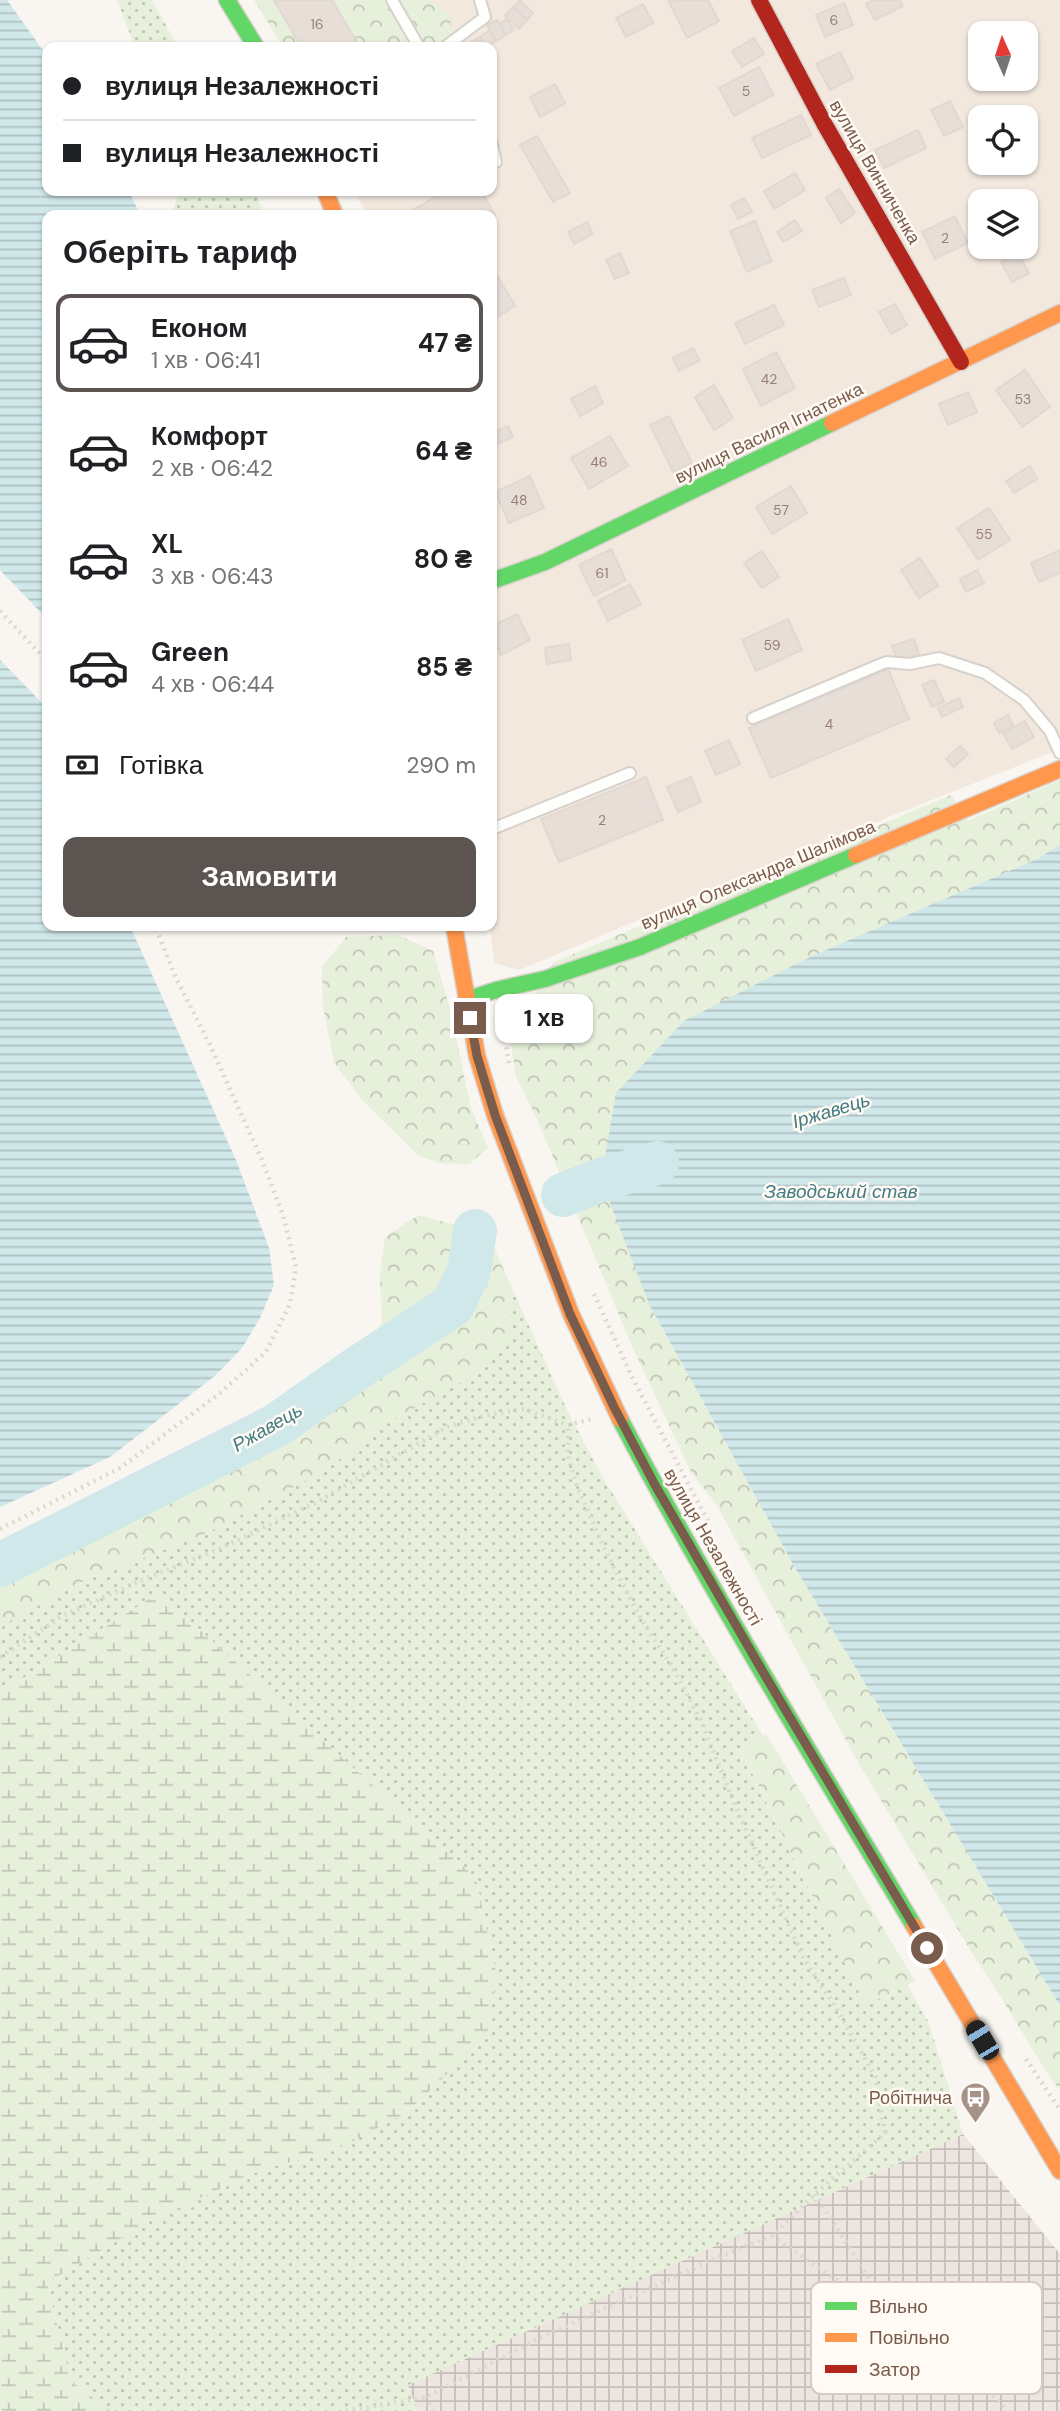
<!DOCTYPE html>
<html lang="uk">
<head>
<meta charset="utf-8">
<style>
	:root { --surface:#fff; --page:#f2f2f2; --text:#202124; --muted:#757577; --line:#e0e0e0; --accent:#5c5450 }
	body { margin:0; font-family:"DM Sans",sans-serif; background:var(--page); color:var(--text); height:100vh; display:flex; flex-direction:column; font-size:26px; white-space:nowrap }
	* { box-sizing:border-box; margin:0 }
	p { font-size:23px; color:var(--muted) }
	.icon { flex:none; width:38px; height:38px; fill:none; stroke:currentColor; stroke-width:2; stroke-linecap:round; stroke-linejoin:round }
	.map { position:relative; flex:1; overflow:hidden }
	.drawer { position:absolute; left:42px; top:210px; width:455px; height:721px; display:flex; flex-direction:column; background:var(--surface); border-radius:14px; box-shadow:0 2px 5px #0004 }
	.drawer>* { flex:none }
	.hud { position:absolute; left:42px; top:42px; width:455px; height:154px; border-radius:14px; box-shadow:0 2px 5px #0004; display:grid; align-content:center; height:154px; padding:0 21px; background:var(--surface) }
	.needle { width:46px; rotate:357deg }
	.fabs { position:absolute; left:968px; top:21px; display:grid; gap:14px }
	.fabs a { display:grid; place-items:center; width:70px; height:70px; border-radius:14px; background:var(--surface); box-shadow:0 2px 5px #0004; font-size:35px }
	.end { position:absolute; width:32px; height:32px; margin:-16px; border:9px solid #7a5c4d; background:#fff; box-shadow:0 0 0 4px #fff }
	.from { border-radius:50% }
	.bubble { position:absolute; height:49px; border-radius:14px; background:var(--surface); box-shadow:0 2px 5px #0004; font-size:23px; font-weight:700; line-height:49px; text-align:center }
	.car { position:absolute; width:21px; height:42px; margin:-21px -10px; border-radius:9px; box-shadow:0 0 5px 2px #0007; background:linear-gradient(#222 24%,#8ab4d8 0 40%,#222 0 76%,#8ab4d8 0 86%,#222 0) }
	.hud b { display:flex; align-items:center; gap:24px; height:66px; font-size:26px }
	.hud b+b { border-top:2px solid var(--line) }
	.hud i { width:18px; height:18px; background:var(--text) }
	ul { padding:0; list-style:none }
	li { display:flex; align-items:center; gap:21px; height:98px; margin:0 14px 10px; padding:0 7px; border:4px solid transparent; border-radius:14px }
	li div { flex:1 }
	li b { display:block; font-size:26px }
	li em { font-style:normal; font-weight:700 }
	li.selected { border-color:var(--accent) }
	li>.icon { width:63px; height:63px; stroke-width:1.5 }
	h2 { padding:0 21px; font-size:32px; line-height:84px }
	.pay { display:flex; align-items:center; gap:18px; height:77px; padding:0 21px; font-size:26px }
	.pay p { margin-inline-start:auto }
	.primary-button { display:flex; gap:14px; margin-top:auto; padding:14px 21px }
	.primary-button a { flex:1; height:80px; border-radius:14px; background:var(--accent); color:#fff; font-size:28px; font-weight:700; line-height:80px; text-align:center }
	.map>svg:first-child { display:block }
	.residential { fill:#f2e8de; fill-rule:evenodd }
	.industrial { fill:url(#industrial-grid) }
	.grass { fill:url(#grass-dots) }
	.forest { fill:url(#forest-crowns) }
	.wetland { fill:url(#wetland-marsh) }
	.water { fill:url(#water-rules) }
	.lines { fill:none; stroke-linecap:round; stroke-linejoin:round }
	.river { stroke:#d0e8ea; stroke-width:44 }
	.building { fill:#e6ded7; stroke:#e2d8d2; stroke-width:2 }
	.lane-casing { stroke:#d7d1cb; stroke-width:14 }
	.fast-casing { stroke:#d9d2cb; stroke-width:19 }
	.slow-casing { stroke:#d9d2cb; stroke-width:19 }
	.jam-casing { stroke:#d9d2cb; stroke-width:19 }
	.path { stroke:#dcd5d0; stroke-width:4.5; stroke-dasharray:2 5; stroke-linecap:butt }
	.lane { stroke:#fefefd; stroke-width:10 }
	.fast { stroke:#63d668; stroke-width:16 }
	.slow { stroke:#ff974d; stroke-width:16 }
	.jam { stroke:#b3261e; stroke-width:16 }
	.route { stroke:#7a5c4d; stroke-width:9 }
	.labels { text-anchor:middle; stroke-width:5; stroke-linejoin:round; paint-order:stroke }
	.number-label { font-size:14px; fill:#977e72 }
	.street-label { font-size:18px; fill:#7a5c4d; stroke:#fffaf3 }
	.poi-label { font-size:18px; fill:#7a5c4d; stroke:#fffaf3; text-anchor:end }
	.water-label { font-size:19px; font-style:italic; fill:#437c86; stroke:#fffaf3 }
	.key { fill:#fffaf3; stroke:#d7cbc1; stroke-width:2 }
	.key-label { font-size:19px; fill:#7a5c4d }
</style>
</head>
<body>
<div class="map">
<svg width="1060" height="2411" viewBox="0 0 1060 2411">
	<defs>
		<pattern id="industrial-grid" width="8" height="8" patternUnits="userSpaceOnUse" patternTransform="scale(1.75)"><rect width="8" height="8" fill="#ede5e0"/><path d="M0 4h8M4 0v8" fill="none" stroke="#c5bdb8"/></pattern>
		<pattern id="grass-dots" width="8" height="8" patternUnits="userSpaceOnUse" patternTransform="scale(1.75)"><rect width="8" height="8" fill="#e7f0db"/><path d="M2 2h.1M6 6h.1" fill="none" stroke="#c0c6b4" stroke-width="1.8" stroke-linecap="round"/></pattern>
		<pattern id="forest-crowns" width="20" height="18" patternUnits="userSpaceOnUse" patternTransform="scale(1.75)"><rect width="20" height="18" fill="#e7f0db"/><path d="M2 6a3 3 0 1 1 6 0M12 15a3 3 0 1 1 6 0" fill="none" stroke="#c0c6b4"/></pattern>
		<pattern id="wetland-marsh" width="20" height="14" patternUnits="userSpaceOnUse" patternTransform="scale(1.75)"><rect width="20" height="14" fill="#e7f0db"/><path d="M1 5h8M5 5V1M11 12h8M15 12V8" fill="none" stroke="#c0c6b4"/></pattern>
		<pattern id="water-rules" width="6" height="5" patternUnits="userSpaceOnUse" patternTransform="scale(1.75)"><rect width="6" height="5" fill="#d0e8ea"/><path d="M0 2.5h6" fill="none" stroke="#aebfc0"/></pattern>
	</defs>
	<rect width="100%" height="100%" fill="#f9f5f0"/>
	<path class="residential" d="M 256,0 L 1060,0 L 1060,749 L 811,848 L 519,970 L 494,963 L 490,926 L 492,926 L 492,215 L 367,215 L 355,191 L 492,191 L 492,47 L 284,47 ZM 980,33 L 1026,33 L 1026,79 L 980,79 ZM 980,117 L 1026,117 L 1026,163 L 980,163 ZM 980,201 L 1026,201 L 1026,247 L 980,247 Z"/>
	<path class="industrial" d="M 963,2134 L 1060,2254 L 1060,2411 L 418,2411 L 407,2385 Z"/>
	<g class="grass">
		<path d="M 117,0 L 152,0 L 178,47 L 135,47 Z"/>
		<path d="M 179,191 L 255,191 L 264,215 L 172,215 Z"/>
		<path d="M 510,1284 L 567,1410 L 603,1478 L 763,1736 L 740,1749 L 866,2005 L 907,1985 L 928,2021 L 963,2134 L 408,2385 L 418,2411 L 110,2411 L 71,2381 L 47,2283 L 146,2223 L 263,2169 L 331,2152 L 488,2035 L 496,1973 L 476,1878 L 159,1593 L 0,1693 L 0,1626 L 84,1581 L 207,1533 L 322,1472 L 511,1331 Z"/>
	</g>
	<g class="forest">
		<path d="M 254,0 L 431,0 L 449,15 L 455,47 L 283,47 Z"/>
		<path d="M 1060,780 L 1060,845 L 1037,859 L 810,957 L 650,1306 L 794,1566 L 1060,2006 L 1060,2091 C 1029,2048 1006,2001 975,1958 L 858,1762 L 716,1504 L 691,1472 L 632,1346 L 538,1121 L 516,1076 L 511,1044 L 515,1018 L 535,995 L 554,962 L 951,795 L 968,821 Z"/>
		<path d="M 398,935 L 433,951 L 449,1005 L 471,1108 L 488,1148 L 469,1164 L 439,1163 L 419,1156 L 362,1100 L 334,1062 L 323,1006 L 322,967 L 346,937 Z"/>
		<path d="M 419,1215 L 488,1234 L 510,1284 L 511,1331 L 483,1370 L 393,1420 L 322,1472 L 207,1533 L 84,1581 L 0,1626 L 0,1578 L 210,1466 L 300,1405 L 371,1363 L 382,1321 L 380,1274 L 385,1237 Z"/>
		<path d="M 766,1734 L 915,1981 L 866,2005 L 740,1748 Z"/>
	</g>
	<path class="wetland" d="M 159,1593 L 476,1878 L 496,1973 L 488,2035 L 406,2113 L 331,2152 L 263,2169 L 146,2223 L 47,2283 L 71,2381 L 110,2411 L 0,2411 L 0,1693 Z"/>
	<g class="water">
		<path d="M 0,0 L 7,0 L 47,56 L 47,191 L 129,191 L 140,215 L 47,215 L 47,619 L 0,570 Z"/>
		<path d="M 0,660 L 47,708 L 47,926 L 130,926 L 236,1160 L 269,1248 L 274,1285 L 260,1318 L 242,1348 L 216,1375 L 110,1457 L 0,1507 Z"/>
		<path d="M 1060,845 L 1060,2006 L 794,1566 L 650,1306 L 601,1180 L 616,1093 L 684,1021 L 810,957 L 1037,859 Z"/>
	</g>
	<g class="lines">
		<g class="river">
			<path d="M 563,1195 L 601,1180 L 657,1163"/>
			<path d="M 0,1565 L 277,1425 L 356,1369 L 453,1305 L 469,1271 L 475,1231"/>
		</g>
	</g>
	<g class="building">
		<path d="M 274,0 L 332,0 L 360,47 L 301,47 Z"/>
		<path d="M 520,0 L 533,13 L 527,20 L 513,7 Z"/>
		<path d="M 668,0 L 708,0 L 719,21 L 687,38 Z"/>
		<path d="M 873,0 L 900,0 L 903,6 L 875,20 L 866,4 Z"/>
		<path d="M 844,3 L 853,25 L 825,37 L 816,15 Z"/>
		<path d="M 643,4 L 653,23 L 626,37 L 616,18 Z"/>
		<path d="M 513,7 L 527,20 L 519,29 L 505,16 Z"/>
		<path d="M 507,19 L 514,30 L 506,35 L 499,24 Z"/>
		<path d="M 497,20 L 506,35 L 496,41 L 487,25 Z"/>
		<path d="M 490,30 L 496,41 L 486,47 L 480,37 Z"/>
		<path d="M 480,37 L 485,47 L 462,47 Z"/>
		<path d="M 754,38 L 764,54 L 742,67 L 732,51 Z"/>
		<path d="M 840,52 L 853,78 L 830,90 L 816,64 Z"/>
		<path d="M 759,67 L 773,95 L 734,116 L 719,88 Z"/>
		<path d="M 555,84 L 565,103 L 540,117 L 530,97 Z"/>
		<path d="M 950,101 L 963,127 L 944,136 L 931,110 Z"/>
		<path d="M 801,115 L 811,135 L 762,158 L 752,138 Z"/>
		<path d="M 918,130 L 926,148 L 884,168 L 875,150 Z"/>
		<path d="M 537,136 L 570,193 L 553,202 L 520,145 Z"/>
		<path d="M 795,173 L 805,190 L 774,209 L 764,191 Z"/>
		<path d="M 839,189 L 855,213 L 841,223 L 826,198 Z"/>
		<path d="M 445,191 L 459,191 L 462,196 L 471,191 L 481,191 L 495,215 L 492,217 L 416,215 L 413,210 Z"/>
		<path d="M 744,198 L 752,212 L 738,219 L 731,205 Z"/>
		<path d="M 955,216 L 968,243 L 935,259 L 922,232 Z"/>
		<path d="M 795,220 L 802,231 L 783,242 L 777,232 Z"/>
		<path d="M 755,221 L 772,261 L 747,272 L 730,231 Z"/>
		<path d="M 587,222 L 593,234 L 574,244 L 568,232 Z"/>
		<path d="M 620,253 L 629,273 L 615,279 L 606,260 Z"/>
		<path d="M 1018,253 L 1029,273 L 1012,282 L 1001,262 Z"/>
		<path d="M 498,277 L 515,306 L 492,320 L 492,281 Z"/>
		<path d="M 844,278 L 851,295 L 819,307 L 812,290 Z"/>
		<path d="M 895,304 L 907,325 L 891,334 L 879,312 Z"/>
		<path d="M 774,305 L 784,325 L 745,344 L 735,323 Z"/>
		<path d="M 693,348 L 700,360 L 679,371 L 673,358 Z"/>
		<path d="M 776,352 L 795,388 L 761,406 L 743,369 Z"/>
		<path d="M 1025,370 L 1050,407 L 1022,427 L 996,390 Z"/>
		<path d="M 714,385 L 733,418 L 714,430 L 695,397 Z"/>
		<path d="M 595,386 L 603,403 L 580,416 L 571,399 Z"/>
		<path d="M 968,392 L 977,412 L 948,425 L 939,404 Z"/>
		<path d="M 669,416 L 692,463 L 673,472 L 650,425 Z"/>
		<path d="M 508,426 L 513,437 L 493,446 L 492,433 Z"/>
		<path d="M 610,436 L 628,466 L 589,489 L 571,458 Z"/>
		<path d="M 1030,466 L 1037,479 L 1014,493 L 1006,481 Z"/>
		<path d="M 530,476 L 544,508 L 509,523 L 495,492 Z"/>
		<path d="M 791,486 L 807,513 L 772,534 L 756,507 Z"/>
		<path d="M 989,508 L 1010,540 L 978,560 L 957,528 Z"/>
		<path d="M 611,549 L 626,580 L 594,596 L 579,565 Z"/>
		<path d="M 1060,550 L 1060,573 L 1039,582 L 1031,563 Z"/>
		<path d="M 762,551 L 779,577 L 762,588 L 744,563 Z"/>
		<path d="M 920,558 L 938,586 L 919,598 L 901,570 Z"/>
		<path d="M 977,570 L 984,583 L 966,592 L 960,579 Z"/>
		<path d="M 630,584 L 641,604 L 608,621 L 598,601 Z"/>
		<path d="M 517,614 L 530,640 L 501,655 L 492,635 L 492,626 Z"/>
		<path d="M 788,619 L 802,650 L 756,671 L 742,640 Z"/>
		<path d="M 914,639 L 919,654 L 898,662 L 892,646 Z"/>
		<path d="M 569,644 L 571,660 L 547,664 L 545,648 Z"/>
		<path d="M 888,669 L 909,719 L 771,778 L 749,728 Z"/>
		<path d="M 934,680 L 944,702 L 932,707 L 922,685 Z"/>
		<path d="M 959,698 L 963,707 L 942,717 L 938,708 Z"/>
		<path d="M 1008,715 L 1013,725 L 999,733 L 994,723 Z"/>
		<path d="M 1025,721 L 1034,737 L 1012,749 L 1003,733 Z"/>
		<path d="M 729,740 L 740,764 L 716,775 L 705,751 Z"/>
		<path d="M 960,746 L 968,754 L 954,767 L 946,759 Z"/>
		<path d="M 646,777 L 663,820 L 559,862 L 541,819 Z"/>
		<path d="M 691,777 L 701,802 L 678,812 L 667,787 Z"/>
	</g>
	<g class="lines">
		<defs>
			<g id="lane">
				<path d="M 392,0 L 419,47"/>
				<path d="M 445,47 L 485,17 L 480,0"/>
				<path d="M 492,145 L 496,162"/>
				<path d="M 753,718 L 886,662 L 910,664 L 939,658 L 985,673 L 1024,700 L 1050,731 L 1060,753"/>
				<path d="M 492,829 L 630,773"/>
			</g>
			<g id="fast">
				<path d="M 227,0 L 256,47"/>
				<path d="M 492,581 L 545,562 L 832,423"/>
				<path d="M 466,1000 L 496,990 L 545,979 L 640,947 L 856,855"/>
				<path d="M 620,1419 C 711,1592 814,1759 914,1926"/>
			</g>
			<g id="slow">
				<path d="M 325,191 L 335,215"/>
				<path d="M 832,423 L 1060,313"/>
				<path d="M 856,855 L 1060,769"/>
				<path d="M 454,926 L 477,1056 L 495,1115 L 571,1314 L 620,1419"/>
				<path d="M 914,1926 L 1060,2171"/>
			</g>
			<path id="jam" d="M 759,0 L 825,125 L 961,362"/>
		</defs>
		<use href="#lane" class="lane-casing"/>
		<use href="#fast" class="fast-casing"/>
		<use href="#slow" class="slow-casing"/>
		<use href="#jam" class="jam-casing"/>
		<g class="path">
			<path d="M 0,611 L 47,661"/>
			<path d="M 509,1063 C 506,1046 501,1026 514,1012"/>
			<path d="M 594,1294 L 632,1377 L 708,1521"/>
			<path d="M 0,1529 L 120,1468 L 220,1393 L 266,1352 L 290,1304 L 296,1267 L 283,1215 L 262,1160 L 209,1043 L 176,978 L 155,926"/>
			<path d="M 0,1657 L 64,1615 L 140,1581 L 221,1548 L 317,1502 L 449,1426 L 487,1415 L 524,1409 L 568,1425 L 592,1419"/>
			<path d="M 1026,2059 L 1060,2110"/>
			<path d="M 815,2194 L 893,2316 L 937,2358 L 992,2395 L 1008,2411"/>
			<path d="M 772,2236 L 835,2279 L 893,2315"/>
			<path d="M 426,2397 L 432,2411"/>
			<path d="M 346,2411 L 426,2397 L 540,2338 L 716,2258 L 772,2236 L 815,2194 L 885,2133 L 875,2076 L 836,2008 L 803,1957 L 739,1814 L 700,1719 L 672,1666 L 642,1621 L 603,1546 L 577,1486 L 568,1456 L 568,1425"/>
		</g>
		<use href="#lane" class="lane"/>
		<use href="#fast" class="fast"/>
		<use href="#slow" class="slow"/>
		<use href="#jam" class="jam"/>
	</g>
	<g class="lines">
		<path class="route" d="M 470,1018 L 477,1056 L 495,1115 L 570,1314 L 614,1407 L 655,1485 L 763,1672 L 927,1948"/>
	</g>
	<defs>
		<symbol id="bus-pin" viewBox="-11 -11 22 30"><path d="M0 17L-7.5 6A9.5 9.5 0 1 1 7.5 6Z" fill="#a69286" stroke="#fffaf3"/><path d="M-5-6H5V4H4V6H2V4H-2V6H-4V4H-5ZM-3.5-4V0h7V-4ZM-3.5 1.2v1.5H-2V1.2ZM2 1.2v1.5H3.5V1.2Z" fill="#fff"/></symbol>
	</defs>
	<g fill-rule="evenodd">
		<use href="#bus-pin" x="958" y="2080" width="35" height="47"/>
	</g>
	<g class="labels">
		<g class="number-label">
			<text x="834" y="25">6</text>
			<text x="317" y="29">16</text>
			<text x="746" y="96">5</text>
			<text x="945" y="243">2</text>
			<text x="769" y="384">42</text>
			<text x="1023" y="404">53</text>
			<text x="599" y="467">46</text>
			<text x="519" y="505">48</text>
			<text x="781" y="515">57</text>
			<text x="984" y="539">55</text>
			<text x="602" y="578">61</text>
			<text x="772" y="650">59</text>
			<text x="829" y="729">4</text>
			<text x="602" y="825">2</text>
		</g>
		<g class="street-label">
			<text transform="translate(875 172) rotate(60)" y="6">вулиця Винниченка</text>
			<text transform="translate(769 433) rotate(-26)" y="6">вулиця Василя Ігнатенка</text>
			<text transform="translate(758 875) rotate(-23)" y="6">вулиця Олександра Шалімова</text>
			<text transform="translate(713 1547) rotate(60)" y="6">вулиця Незалежності</text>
		</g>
		<g class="poi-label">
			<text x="952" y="2104">Робітнича</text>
		</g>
		<g class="water-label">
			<text transform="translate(831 1110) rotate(-17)" y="7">Іржавець</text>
			<text x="841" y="1198">Заводський став</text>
			<text transform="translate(267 1427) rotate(-30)" y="7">Ржавець</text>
		</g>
	</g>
	<rect x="811" y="2282" width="231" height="112" rx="10" class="key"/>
	<rect x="825" y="2302" width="32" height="8" fill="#63d668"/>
	<rect x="825" y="2333" width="32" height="9" fill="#ff974d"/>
	<rect x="825" y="2365" width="32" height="8" fill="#b3261e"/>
	<g class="key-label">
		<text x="869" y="2313">Вільно</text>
		<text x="869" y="2344">Повільно</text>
		<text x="869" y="2376">Затор</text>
	</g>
</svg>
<div class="fabs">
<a><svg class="needle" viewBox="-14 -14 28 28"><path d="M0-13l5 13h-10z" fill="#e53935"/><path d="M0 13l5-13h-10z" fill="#757577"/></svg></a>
<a><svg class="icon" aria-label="locate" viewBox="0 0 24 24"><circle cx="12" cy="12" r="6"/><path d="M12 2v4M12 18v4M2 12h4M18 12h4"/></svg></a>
<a><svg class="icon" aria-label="layers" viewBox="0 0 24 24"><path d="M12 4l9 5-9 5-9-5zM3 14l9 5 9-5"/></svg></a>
</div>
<i class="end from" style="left:927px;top:1948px"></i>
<i class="end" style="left:470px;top:1018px"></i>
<div class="bubble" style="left:495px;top:994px;width:98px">1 хв</div>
<i class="car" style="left:982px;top:2040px;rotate:329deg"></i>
<div class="hud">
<b><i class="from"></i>вулиця Незалежності</b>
<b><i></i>вулиця Незалежності</b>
</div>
<section class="drawer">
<h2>Оберіть тариф</h2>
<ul>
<li class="selected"><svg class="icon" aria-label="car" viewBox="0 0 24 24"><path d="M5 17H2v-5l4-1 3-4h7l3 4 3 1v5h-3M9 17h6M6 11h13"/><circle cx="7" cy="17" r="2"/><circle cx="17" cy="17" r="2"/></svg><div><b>Економ</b><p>1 хв · 06:41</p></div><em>47 ₴</em></li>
<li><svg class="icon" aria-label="car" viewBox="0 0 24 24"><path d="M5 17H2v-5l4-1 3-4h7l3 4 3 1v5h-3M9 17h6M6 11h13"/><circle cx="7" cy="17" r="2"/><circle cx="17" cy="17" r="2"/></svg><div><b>Комфорт</b><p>2 хв · 06:42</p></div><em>64 ₴</em></li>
<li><svg class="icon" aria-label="car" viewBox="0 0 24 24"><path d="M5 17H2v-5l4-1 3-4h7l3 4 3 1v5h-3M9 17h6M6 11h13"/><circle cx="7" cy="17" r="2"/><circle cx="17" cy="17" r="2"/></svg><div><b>XL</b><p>3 хв · 06:43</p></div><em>80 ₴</em></li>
<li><svg class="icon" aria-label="car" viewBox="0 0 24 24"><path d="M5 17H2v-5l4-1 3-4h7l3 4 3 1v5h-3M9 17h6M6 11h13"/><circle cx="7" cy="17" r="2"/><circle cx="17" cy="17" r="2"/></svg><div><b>Green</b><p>4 хв · 06:44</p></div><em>85 ₴</em></li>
</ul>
<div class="pay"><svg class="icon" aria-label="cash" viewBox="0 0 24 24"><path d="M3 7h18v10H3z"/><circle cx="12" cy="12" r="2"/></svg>Готівка<p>290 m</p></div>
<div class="primary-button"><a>Замовити</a></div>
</section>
</div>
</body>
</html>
